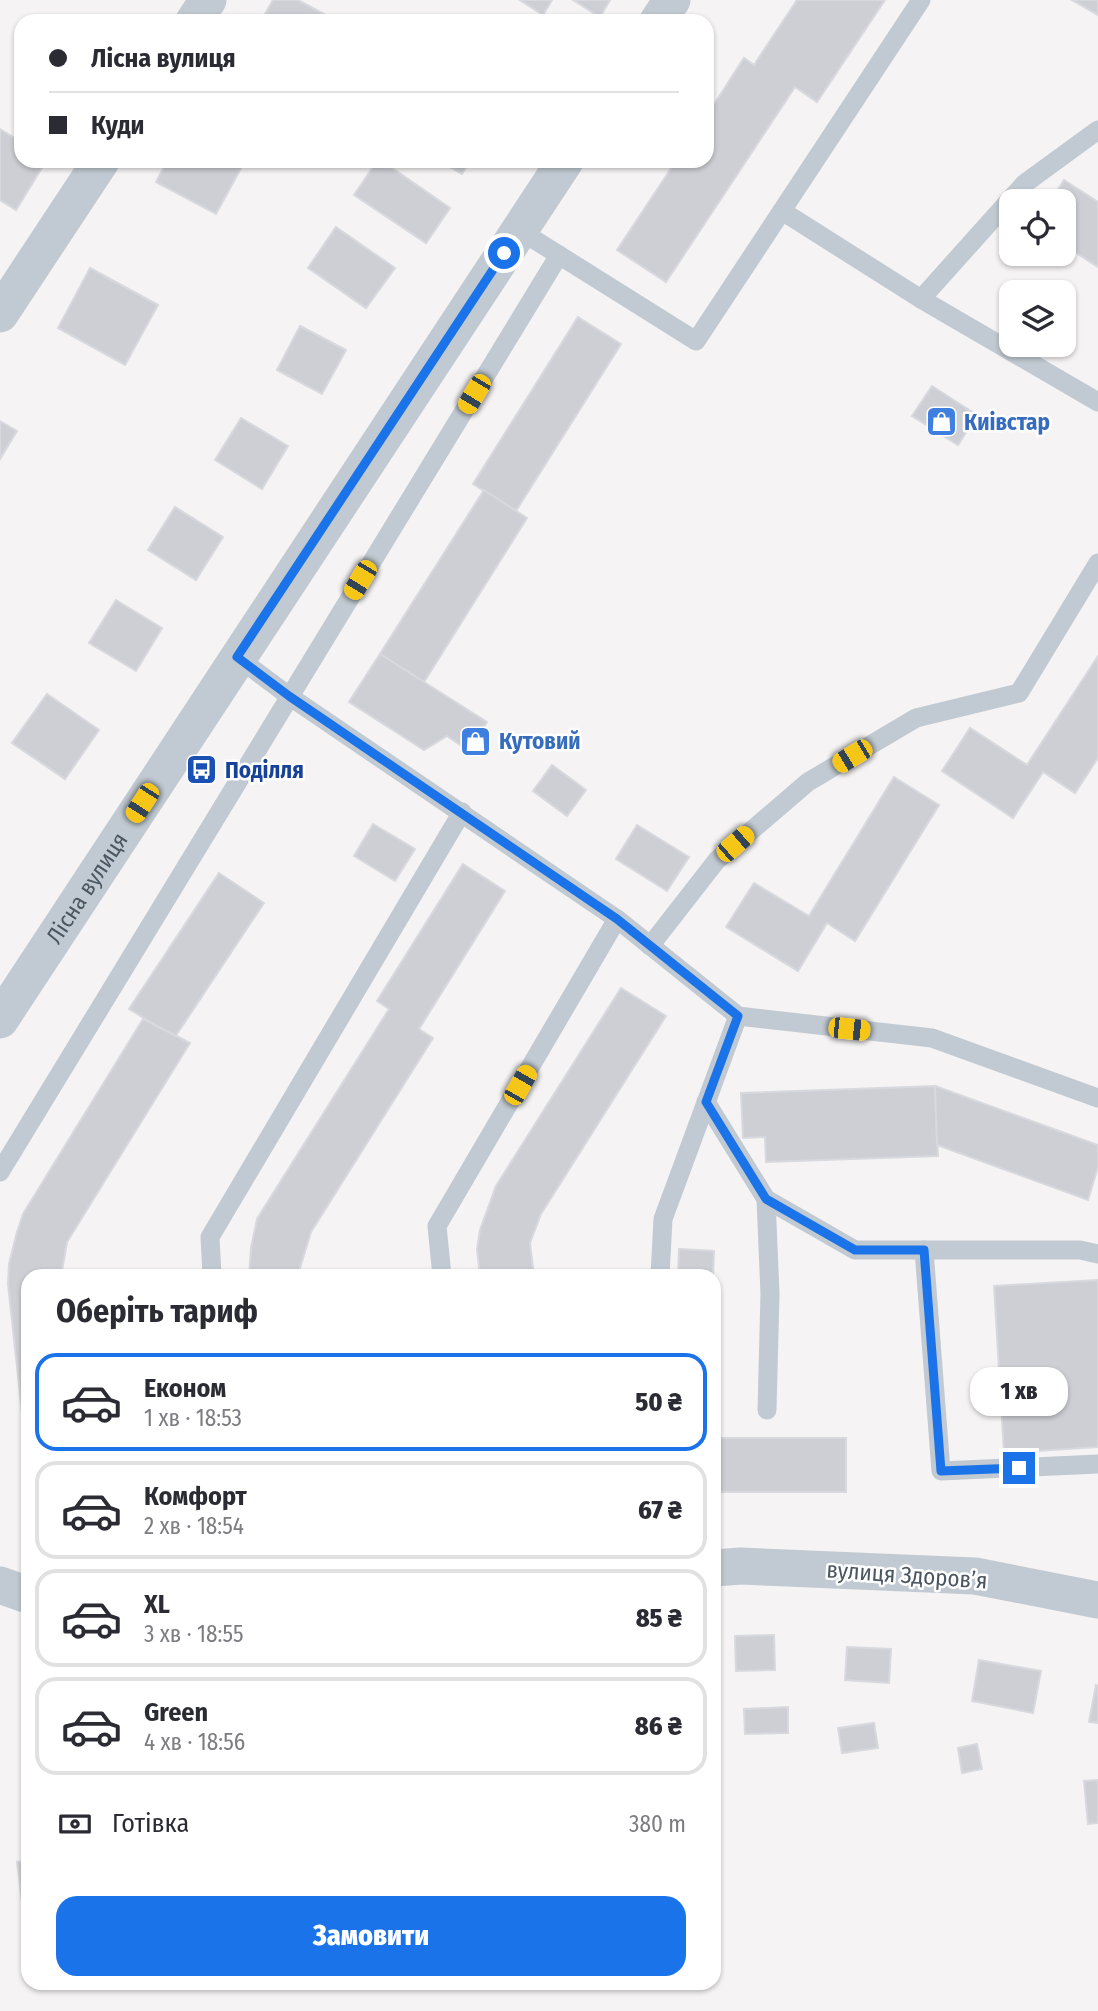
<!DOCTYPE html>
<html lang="uk">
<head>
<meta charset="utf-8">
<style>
	:root { --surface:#fff; --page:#f7f7f7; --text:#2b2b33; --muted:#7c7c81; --line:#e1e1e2; --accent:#1a73e8 }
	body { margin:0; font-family:"Fira Sans Condensed",sans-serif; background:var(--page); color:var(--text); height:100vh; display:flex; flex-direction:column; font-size:26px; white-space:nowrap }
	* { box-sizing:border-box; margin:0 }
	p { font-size:23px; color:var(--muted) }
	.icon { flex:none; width:38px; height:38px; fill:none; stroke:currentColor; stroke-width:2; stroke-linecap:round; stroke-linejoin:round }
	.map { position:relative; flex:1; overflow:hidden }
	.side { position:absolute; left:21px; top:1269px; width:700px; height:721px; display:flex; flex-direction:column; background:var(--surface); border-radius:21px; box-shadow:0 2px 5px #0004 }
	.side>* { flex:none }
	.guide { position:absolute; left:14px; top:14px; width:700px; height:154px; border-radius:21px; box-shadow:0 2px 5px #0004; display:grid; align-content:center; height:154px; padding:0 35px; background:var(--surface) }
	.fabs { position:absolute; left:999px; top:189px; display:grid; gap:14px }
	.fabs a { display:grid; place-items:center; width:77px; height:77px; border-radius:14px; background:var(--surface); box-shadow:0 2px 5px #0004; font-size:35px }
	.end { position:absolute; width:32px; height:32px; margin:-16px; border:9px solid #1a73e8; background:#fff; box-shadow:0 0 0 4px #fff }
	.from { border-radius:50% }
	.bubble { position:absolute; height:49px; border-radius:21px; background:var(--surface); box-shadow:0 2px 5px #0004; font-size:23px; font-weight:800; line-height:49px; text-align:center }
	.car { position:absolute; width:21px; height:42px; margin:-21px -10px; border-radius:9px; box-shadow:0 0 5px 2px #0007; background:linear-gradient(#f5c518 24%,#345 0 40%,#f5c518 0 76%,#345 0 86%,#f5c518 0) }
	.guide b { display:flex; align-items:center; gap:24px; height:66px; font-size:26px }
	.guide b+b { border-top:2px solid var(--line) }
	.guide i { width:18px; height:18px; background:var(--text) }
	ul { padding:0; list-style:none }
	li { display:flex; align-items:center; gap:21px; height:98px; margin:0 14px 10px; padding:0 21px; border:4px solid var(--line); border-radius:21px }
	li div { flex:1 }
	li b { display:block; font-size:26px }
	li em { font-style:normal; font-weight:800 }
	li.active { border-color:var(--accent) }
	li>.icon { width:63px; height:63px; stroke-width:1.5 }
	h2 { padding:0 35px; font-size:32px; line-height:84px }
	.pay { display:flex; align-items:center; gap:18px; height:77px; padding:0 35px; font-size:26px }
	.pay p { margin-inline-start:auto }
	.cta { display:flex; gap:14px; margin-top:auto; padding:14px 35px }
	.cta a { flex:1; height:80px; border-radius:21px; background:var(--accent); color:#fff; font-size:28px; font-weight:800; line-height:80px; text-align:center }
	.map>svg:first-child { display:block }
	.building { fill:#cdcfd5; stroke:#d7d9de; stroke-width:2 }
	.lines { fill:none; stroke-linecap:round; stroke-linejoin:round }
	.service { stroke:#c1cad2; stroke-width:19 }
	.minor { stroke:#c1cad2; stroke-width:37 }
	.route { stroke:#1a73e8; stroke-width:9 }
	.labels { text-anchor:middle; stroke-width:5; stroke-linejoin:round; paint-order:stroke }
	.shop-label { font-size:23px; font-weight:bold; fill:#366cbe; stroke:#fff; text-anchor:start }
	.transit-label { font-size:23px; font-weight:bold; fill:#164399; stroke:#fff; text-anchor:start }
	.street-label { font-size:23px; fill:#4a5661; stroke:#fff }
</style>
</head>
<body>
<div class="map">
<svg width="1098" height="2011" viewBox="0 0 1098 2011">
	<rect width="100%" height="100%" fill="#f5f3f3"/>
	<g class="building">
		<path d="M 273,0 L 298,0 L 337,21 L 261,21 Z"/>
		<path d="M 520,0 L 552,0 L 543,15 Z"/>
		<path d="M 573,0 L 610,0 L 600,17 Z"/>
		<path d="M 797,0 L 885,0 L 817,102 L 795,87 L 666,282 L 617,250 L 676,161 L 707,161 L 707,115 L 744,58 L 754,65 Z"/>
		<path d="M 1072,0 L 1098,0 L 1098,15 Z"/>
		<path d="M 0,129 L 21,142 L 21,161 L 46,161 L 16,210 L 0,200 Z"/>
		<path d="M 167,161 L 245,161 L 216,214 L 156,182 Z"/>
		<path d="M 377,161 L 382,161 L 450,208 L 426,243 L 354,195 Z"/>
		<path d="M 439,161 L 470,161 L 462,174 Z"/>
		<path d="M 1064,180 L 1098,202 L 1098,267 L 1064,245 L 1064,201 L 1051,201 Z"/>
		<path d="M 336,227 L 395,268 L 366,308 L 308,268 Z"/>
		<path d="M 90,268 L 158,305 L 125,365 L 58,328 Z"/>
		<path d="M 578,317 L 621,344 L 516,511 L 473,484 Z"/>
		<path d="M 300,326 L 346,350 L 322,394 L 277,370 Z"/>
		<path d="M 932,386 L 977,415 L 958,445 L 912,416 Z"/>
		<path d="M 241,418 L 288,446 L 262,489 L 215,460 Z"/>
		<path d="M 0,421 L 17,431 L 0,459 Z"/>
		<path d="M 484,490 L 527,518 L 424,682 L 380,654 Z"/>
		<path d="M 175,507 L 223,537 L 196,580 L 148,550 Z"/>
		<path d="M 116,600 L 162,628 L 136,671 L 89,643 Z"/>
		<path d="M 380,654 L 487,722 L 469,751 L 447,736 L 424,750 L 349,702 Z"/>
		<path d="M 1098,656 L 1098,758 L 1075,793 L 1043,772 L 1013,818 L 942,771 L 970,728 L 1027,765 Z"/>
		<path d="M 47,694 L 99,730 L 65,779 L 12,743 Z"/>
		<path d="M 552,765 L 586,790 L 567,816 L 533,791 Z"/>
		<path d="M 894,777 L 939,805 L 855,941 L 827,923 L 798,971 L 726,927 L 754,883 L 809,916 Z"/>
		<path d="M 373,824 L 415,849 L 395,881 L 354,856 Z"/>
		<path d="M 637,825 L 689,857 L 667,891 L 616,859 Z"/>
		<path d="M 463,864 L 505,891 L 419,1029 L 433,1038 L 311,1232 L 300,1268 L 300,1276 L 249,1276 L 251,1248 L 257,1219 L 389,1009 L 377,1001 Z"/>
		<path d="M 219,873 L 264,903 L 175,1037 L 129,1009 Z"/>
		<path d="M 621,988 L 666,1016 L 541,1214 L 530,1243 L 534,1276 L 480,1276 L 477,1249 L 480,1230 L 496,1186 Z"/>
		<path d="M 143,1019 L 190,1043 L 67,1242 L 61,1276 L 28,1276 L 28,1468 L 8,1284 L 9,1264 L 17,1232 L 23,1214 Z"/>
		<path d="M 935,1086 L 938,1156 L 766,1162 L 765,1137 L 743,1138 L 741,1093 Z"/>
		<path d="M 935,1086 L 1098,1145 L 1098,1167 L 1088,1200 L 937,1145 Z"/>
		<path d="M 679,1249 L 714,1251 L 713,1276 L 678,1276 Z"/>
		<path d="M 1098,1280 L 1098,1447 L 1004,1453 L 994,1286 Z"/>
		<rect x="714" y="1438" width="132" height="54"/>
		<path d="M 774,1635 L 775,1670 L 736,1671 L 735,1636 Z"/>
		<path d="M 847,1647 L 891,1649 L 889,1683 L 845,1680 Z"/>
		<path d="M 979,1660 L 1041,1671 L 1033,1713 L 972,1701 Z"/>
		<path d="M 1096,1685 L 1098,1686 L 1098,1723 L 1089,1722 Z"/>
		<path d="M 788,1707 L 788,1733 L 745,1734 L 744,1709 Z"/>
		<path d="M 874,1723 L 878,1748 L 842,1753 L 838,1728 Z"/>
		<path d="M 977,1744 L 982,1769 L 962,1773 L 958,1748 Z"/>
		<path d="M 1098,1780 L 1098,1823 L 1088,1824 L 1084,1781 Z"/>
		<path d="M 28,1861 L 28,1918 L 24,1918 L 17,1862 Z"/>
	</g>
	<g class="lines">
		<g class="service">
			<path d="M 782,211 L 921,299 L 1098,402"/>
			<path d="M 519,230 L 696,341 L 921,0"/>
			<path d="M 921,299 L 1024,184 L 1098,130"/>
			<path d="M 237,657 L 289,696 L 617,919 L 738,1016 L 932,1038 L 1098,1098"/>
			<path d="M 650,946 L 717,860 L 808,782 L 916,718 L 1019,693 L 1098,563"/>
			<path d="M 706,1102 L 766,1199 L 770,1294 L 767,1410"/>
			<path d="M 0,1172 L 559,255"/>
			<path d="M 766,1199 L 855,1250 L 1080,1250 L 1098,1254"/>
			<path d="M 924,1250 L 941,1471 L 1098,1464"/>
			<path d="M 212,1276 L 210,1237 L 462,812"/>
			<path d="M 442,1276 L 437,1226 L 617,919"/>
			<path d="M 660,1276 L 663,1219 L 738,1016"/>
		</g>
		<g class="minor">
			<path d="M 194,21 L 208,0"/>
			<path d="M 658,21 L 672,0"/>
			<path d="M 0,314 L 101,161"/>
			<path id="s1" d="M 0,1020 L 565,161"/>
			<path d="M 714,1568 L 741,1566 L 975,1576 L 1098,1600"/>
			<path d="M 0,1585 L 28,1595"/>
		</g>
	</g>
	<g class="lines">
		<path class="route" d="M 504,253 L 237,657 L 289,696 L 617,919 L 738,1016 L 706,1102 L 766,1199 L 855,1250 L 924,1250 L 941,1471 L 1019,1468"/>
	</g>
	<defs>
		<symbol id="shop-square" viewBox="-11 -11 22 22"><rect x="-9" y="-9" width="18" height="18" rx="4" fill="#3f7fe0" stroke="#fff"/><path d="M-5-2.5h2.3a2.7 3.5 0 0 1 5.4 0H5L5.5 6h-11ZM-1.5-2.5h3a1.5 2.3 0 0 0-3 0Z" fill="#fff"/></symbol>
		<symbol id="bus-square" viewBox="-11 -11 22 22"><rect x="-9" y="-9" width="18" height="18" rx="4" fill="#1a4fb4" stroke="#fff"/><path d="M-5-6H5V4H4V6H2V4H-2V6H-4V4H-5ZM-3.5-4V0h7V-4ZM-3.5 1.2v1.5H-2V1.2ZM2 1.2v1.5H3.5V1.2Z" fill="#fff"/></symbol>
	</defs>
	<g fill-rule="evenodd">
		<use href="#shop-square" x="924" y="404" width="35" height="35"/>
		<use href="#shop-square" x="458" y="724" width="35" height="35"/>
		<use href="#bus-square" x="184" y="752" width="35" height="35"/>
	</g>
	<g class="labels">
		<g class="shop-label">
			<text x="964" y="430">Киівстар</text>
			<text x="499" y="749">Кутовий</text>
		</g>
		<g class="transit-label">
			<text x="225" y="778">Поділля</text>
		</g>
		<g class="street-label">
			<text dy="8" stroke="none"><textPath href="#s1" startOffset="158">Лісна вулиця</textPath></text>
			<text transform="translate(907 1575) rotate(4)" y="8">вулиця Здоровʼя</text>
		</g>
	</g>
</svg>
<div class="fabs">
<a><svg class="icon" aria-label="locate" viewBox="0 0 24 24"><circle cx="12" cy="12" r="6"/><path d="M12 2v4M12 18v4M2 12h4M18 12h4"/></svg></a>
<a><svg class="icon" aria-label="layers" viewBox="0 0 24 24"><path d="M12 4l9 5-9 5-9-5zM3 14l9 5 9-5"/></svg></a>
</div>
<i class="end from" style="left:504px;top:253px"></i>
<i class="end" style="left:1019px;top:1468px"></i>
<div class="bubble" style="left:970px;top:1367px;width:98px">1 хв</div>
<i class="car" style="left:474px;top:394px;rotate:211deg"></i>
<i class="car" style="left:360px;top:580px;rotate:211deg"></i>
<i class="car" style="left:852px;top:756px;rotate:239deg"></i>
<i class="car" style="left:142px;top:803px;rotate:213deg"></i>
<i class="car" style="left:735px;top:844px;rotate:49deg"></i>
<i class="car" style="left:849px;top:1029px;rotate:96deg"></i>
<i class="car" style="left:520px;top:1085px;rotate:30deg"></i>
<div class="guide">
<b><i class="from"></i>Лісна вулиця</b>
<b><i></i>Куди</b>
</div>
<section class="side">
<h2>Оберіть тариф</h2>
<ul>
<li class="active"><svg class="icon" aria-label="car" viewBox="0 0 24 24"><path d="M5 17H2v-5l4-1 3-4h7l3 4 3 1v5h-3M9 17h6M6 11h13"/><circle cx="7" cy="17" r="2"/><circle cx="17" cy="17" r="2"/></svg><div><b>Економ</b><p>1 хв · 18:53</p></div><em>50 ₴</em></li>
<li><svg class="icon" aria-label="car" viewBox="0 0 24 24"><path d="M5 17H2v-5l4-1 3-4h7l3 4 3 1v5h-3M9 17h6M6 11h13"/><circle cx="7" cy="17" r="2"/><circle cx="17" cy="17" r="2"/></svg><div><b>Комфорт</b><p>2 хв · 18:54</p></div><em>67 ₴</em></li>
<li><svg class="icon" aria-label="car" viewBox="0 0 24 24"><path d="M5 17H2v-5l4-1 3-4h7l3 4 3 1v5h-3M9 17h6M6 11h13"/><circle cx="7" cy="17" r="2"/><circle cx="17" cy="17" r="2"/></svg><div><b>XL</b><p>3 хв · 18:55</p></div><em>85 ₴</em></li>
<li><svg class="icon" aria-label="car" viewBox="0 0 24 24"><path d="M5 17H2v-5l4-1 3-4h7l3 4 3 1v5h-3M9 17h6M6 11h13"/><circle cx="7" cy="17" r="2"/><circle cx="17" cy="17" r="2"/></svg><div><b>Green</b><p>4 хв · 18:56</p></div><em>86 ₴</em></li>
</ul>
<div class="pay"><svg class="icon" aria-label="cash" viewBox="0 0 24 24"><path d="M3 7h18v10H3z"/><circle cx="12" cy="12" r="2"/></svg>Готівка<p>380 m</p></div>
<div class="cta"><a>Замовити</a></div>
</section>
</div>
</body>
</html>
